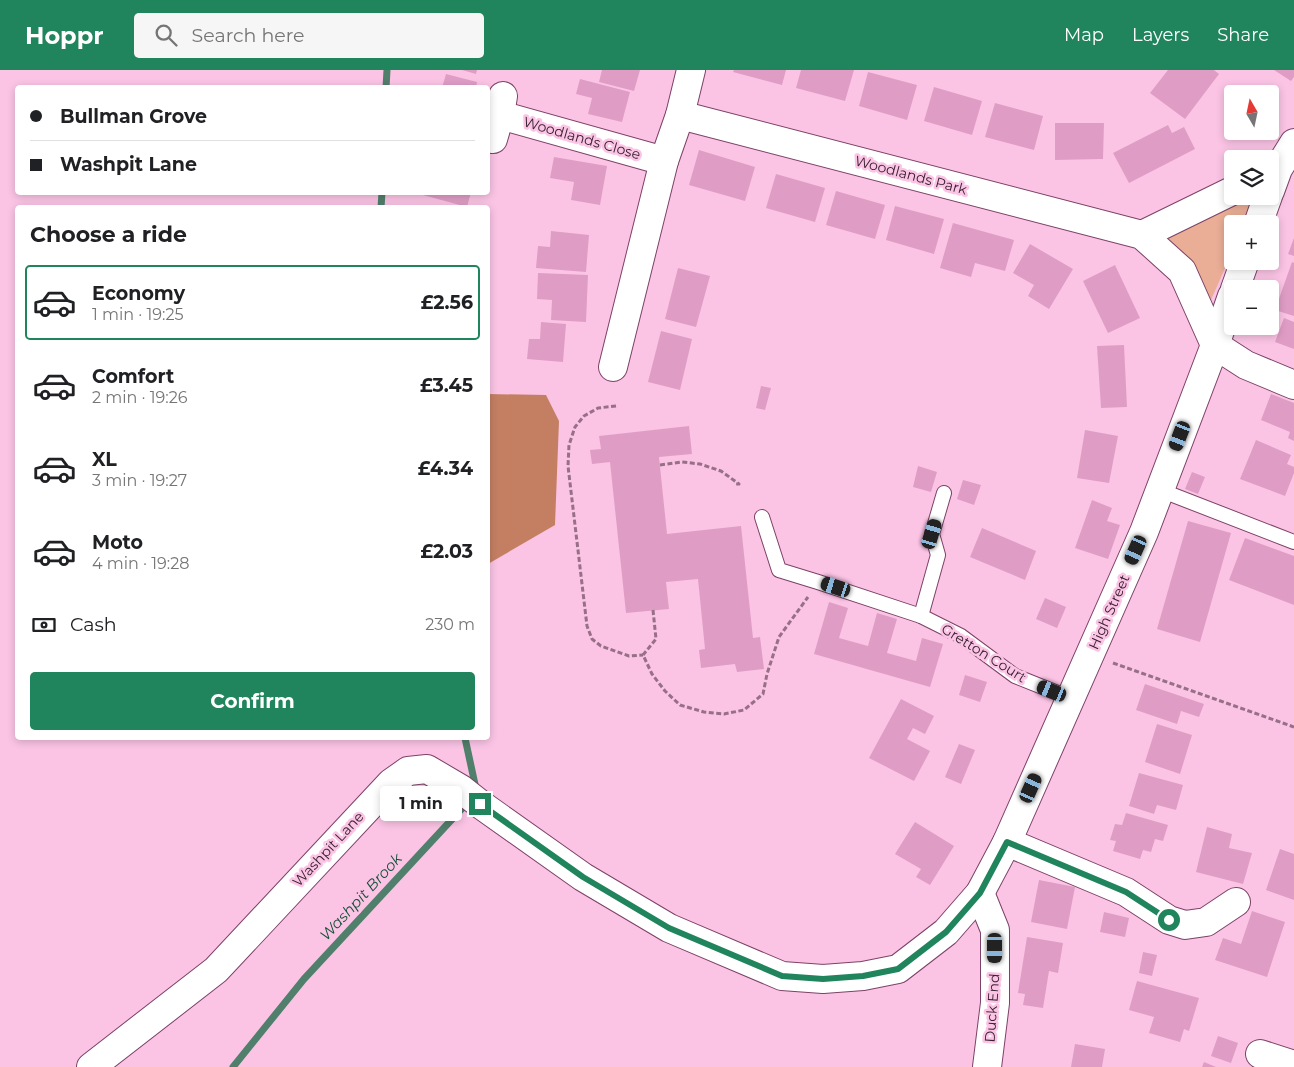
<!DOCTYPE html>
<html lang="en">
<head>
<meta charset="utf-8">
<style>
	:root { --surface:#fff; --page:#f6f6f6; --text:#202124; --muted:#757577; --line:#e0e0e0; --accent:#20845d }
	body { margin:0; font-family:Montserrat,sans-serif; background:var(--page); color:var(--text); height:100vh; display:flex; flex-direction:column; font-size:19px; white-space:nowrap }
	* { box-sizing:border-box; margin:0 }
	p { font-size:16px; color:var(--muted) }
	.icon { flex:none; width:28px; height:28px; fill:none; stroke:currentColor; stroke-width:2; stroke-linecap:round; stroke-linejoin:round }
	.map { position:relative; flex:1; overflow:hidden }
	.panel { position:absolute; left:15px; top:135px; width:475px; height:535px; display:flex; flex-direction:column; background:var(--surface); border-radius:5px; box-shadow:0 2px 8px #0003 }
	.panel>* { flex:none }
	.hud { position:absolute; left:15px; top:15px; width:475px; height:110px; border-radius:5px; box-shadow:0 2px 8px #0003; display:grid; align-content:center; height:110px; padding:0 15px; background:var(--surface) }
	.needle { width:32px; rotate:351deg }
	.buttons { position:absolute; left:1224px; top:15px; display:grid; gap:10px }
	.buttons a { display:grid; place-items:center; width:55px; height:55px; border-radius:5px; background:var(--surface); box-shadow:0 2px 8px #0003; font-size:25px }
	.end { position:absolute; width:22px; height:22px; margin:-11px; border:6px solid #20845d; background:#fff; box-shadow:0 0 0 2px #fff }
	.from { border-radius:50% }
	.bubble { position:absolute; height:35px; border-radius:5px; background:var(--surface); box-shadow:0 2px 8px #0003; font-size:16px; font-weight:700; line-height:35px; text-align:center }
	.car { position:absolute; width:15px; height:30px; margin:-15px -8px; border-radius:6px; box-shadow:0 0 4px 1px #0007; background:linear-gradient(#222 24%,#8ab4d8 0 40%,#222 0 76%,#8ab4d8 0 86%,#222 0) }
	.hud b { display:flex; align-items:center; gap:18px; height:48px; font-size:19px }
	.hud b+b { border-top:1px solid var(--line) }
	.hud i { width:12px; height:12px; background:var(--text) }
	ul { padding:0; list-style:none }
	li { display:flex; align-items:center; gap:15px; height:75px; margin:0 10px 8px; padding:0 5px; border:2px solid transparent; border-radius:5px }
	li div { flex:1 }
	li b { display:block; font-size:19px }
	li em { font-style:normal; font-weight:700 }
	li.selected { border-color:var(--accent) }
	li>.icon { width:45px; height:45px; stroke-width:1.5 }
	h2 { padding:0 15px; font-size:22px; line-height:60px }
	.pay { display:flex; align-items:center; gap:12px; height:55px; padding:0 15px; font-size:19px }
	.pay p { margin-inline-start:auto }
	.action { display:flex; gap:10px; margin-top:auto; padding:10px 15px }
	.action a { flex:1; height:58px; border-radius:5px; background:var(--accent); color:#fff; font-size:20px; font-weight:700; line-height:58px; text-align:center }
	header { display:flex; align-items:center; gap:30px; box-sizing:border-box; height:70px; padding:0 25px; background:var(--accent); color:#fff }
	header strong { font-size:24px }
	nav { display:flex; gap:28px; margin-inline-start:auto; font-size:18px }
	.search { width:350px; height:45px; background:var(--page); display:flex; align-items:center; gap:12px; box-sizing:border-box; padding:0 18px; border-radius:5px; color:var(--muted); font-size:19px }
	.map>svg:first-child { display:block }
	.green { fill:#eaae96 }
	.forest { fill:#c47f63 }
	.lines { fill:none; stroke-linecap:round; stroke-linejoin:round }
	.stream { stroke:#507f6b; stroke-width:7 }
	.building { fill:#df9dc5 }
	.service-casing { stroke:#7c4267; stroke-width:16 }
	.minor-casing { stroke:#7c4267; stroke-width:30 }
	.path { stroke:#976f87; stroke-width:3; stroke-dasharray:5 2.5; stroke-linecap:butt }
	.service { stroke:#fff; stroke-width:14 }
	.minor { stroke:#fff; stroke-width:28 }
	.route { stroke:#20845d; stroke-width:6 }
	.labels { text-anchor:middle; stroke-width:5; stroke-linejoin:round; paint-order:stroke }
	.street-label { font-size:14px; fill:#392030; stroke:#fbc4e5 }
	.water-label { font-size:15px; font-style:italic; fill:#135138; stroke:#fbc4e5 }
</style>
</head>
<body>
<header>
<strong>Hoppr</strong>
<div class="search"><svg class="icon" aria-label="search" viewBox="0 0 24 24"><circle cx="10" cy="10" r="6"/><path d="M15 15l6 6"/></svg>Search here</div>
<nav><a>Map</a><a>Layers</a><a>Share</a></nav>
</header>
<div class="map">
<svg width="1294" height="997" viewBox="0 0 1294 997">
	<rect width="100%" height="100%" fill="#fbc4e5"/>
	<path class="green" d="M 1239,126 L 1257,126 L 1245,154 L 1232,154 L 1232,182 L 1211,230 L 1161,163 Z"/>
	<path class="forest" d="M 488,324 L 546,325 L 559,351 L 555,455 L 488,494 Z"/>
	<g class="lines">
		<g class="stream">
			<path d="M 386,18 L 387,0"/>
			<path d="M 381,138 L 382,122"/>
			<path d="M 465,668 L 476,719"/>
			<path d="M 233,997 L 304,909 L 468,732"/>
		</g>
	</g>
	<g class="building">
		<path d="M 462,0 L 477,0 L 476,4 Z"/>
		<path d="M 602,0 L 640,0 L 634,21 L 599,12 Z"/>
		<path d="M 734,0 L 786,0 L 782,15 L 733,2 Z"/>
		<path d="M 801,0 L 854,0 L 845,31 L 796,18 Z"/>
		<path d="M 1168,0 L 1214,0 L 1219,4 L 1185,49 L 1150,23 Z"/>
		<path d="M 1274,0 L 1294,0 L 1294,7 L 1291,11 Z"/>
		<path d="M 868,2 L 917,15 L 907,50 L 859,36 Z"/>
		<path d="M 446,4 L 477,12 L 476,18 L 442,18 Z"/>
		<path d="M 580,9 L 630,22 L 622,52 L 588,44 L 592,28 L 576,24 Z"/>
		<path d="M 934,17 L 982,31 L 972,65 L 924,51 Z"/>
		<path d="M 995,33 L 1043,46 L 1034,80 L 985,67 Z"/>
		<path d="M 1055,53 L 1104,53 L 1103,89 L 1055,90 Z"/>
		<path d="M 1168,55 L 1172,63 L 1184,57 L 1195,79 L 1129,113 L 1113,83 Z"/>
		<path d="M 699,80 L 755,97 L 745,131 L 689,115 Z"/>
		<path d="M 554,87 L 607,96 L 600,135 L 571,130 L 574,112 L 550,108 Z"/>
		<path d="M 776,104 L 825,118 L 815,152 L 766,138 Z"/>
		<path d="M 836,121 L 885,135 L 875,169 L 826,155 Z"/>
		<path d="M 423,122 L 471,122 L 467,137 L 423,125 Z"/>
		<path d="M 895,136 L 944,149 L 934,184 L 886,170 Z"/>
		<path d="M 953,153 L 1014,170 L 1005,201 L 975,193 L 971,207 L 940,198 Z"/>
		<path d="M 551,161 L 589,165 L 586,202 L 536,198 L 538,176 L 550,177 Z"/>
		<path d="M 1294,168 L 1294,186 L 1288,184 Z"/>
		<path d="M 1030,174 L 1073,199 L 1049,239 L 1028,226 L 1034,215 L 1013,203 Z"/>
		<path d="M 1292,192 L 1294,193 L 1294,246 L 1275,240 Z"/>
		<path d="M 1115,195 L 1140,248 L 1108,263 L 1083,211 Z"/>
		<path d="M 678,198 L 710,206 L 696,257 L 665,249 Z"/>
		<path d="M 538,203 L 588,205 L 586,252 L 551,250 L 552,230 L 537,229 Z"/>
		<path d="M 1284,248 L 1294,252 L 1294,279 L 1275,272 Z"/>
		<path d="M 541,252 L 566,254 L 563,292 L 527,289 L 529,269 L 540,269 Z"/>
		<path d="M 661,261 L 692,269 L 680,320 L 648,312 Z"/>
		<path d="M 1124,275 L 1127,337 L 1101,338 L 1097,276 Z"/>
		<path d="M 761,316 L 771,318 L 765,340 L 756,338 Z"/>
		<path d="M 1271,324 L 1294,333 L 1294,371 L 1288,368 L 1290,362 L 1261,350 Z"/>
		<path d="M 689,356 L 692,384 L 659,387 L 667,464 L 741,456 L 753,568 L 760,567 L 764,599 L 737,602 L 735,594 L 701,598 L 699,580 L 705,579 L 698,509 L 666,512 L 669,539 L 626,543 L 610,392 L 592,394 L 590,380 L 601,379 L 599,366 Z"/>
		<path d="M 1085,360 L 1118,366 L 1109,413 L 1077,408 Z"/>
		<path d="M 1256,370 L 1291,385 L 1287,394 L 1294,397 L 1294,403 L 1285,426 L 1240,409 Z"/>
		<path d="M 918,396 L 937,402 L 931,422 L 913,417 Z"/>
		<path d="M 1192,402 L 1205,407 L 1198,424 L 1185,419 Z"/>
		<path d="M 963,410 L 981,415 L 974,435 L 957,429 Z"/>
		<path d="M 1092,430 L 1112,438 L 1107,451 L 1120,455 L 1108,489 L 1075,478 Z"/>
		<path d="M 1188,451 L 1231,463 L 1200,572 L 1157,559 Z"/>
		<path d="M 982,458 L 1036,481 L 1025,510 L 970,487 Z"/>
		<path d="M 1245,468 L 1294,486 L 1294,535 L 1229,510 Z"/>
		<path d="M 1045,528 L 1066,537 L 1057,558 L 1036,549 Z"/>
		<path d="M 829,532 L 848,538 L 839,568 L 868,576 L 877,543 L 897,549 L 887,583 L 916,591 L 922,568 L 943,574 L 930,617 L 814,584 Z"/>
		<path d="M 965,605 L 987,612 L 980,632 L 959,625 Z"/>
		<path d="M 1145,614 L 1204,634 L 1199,647 L 1181,641 L 1177,654 L 1136,640 Z"/>
		<path d="M 901,629 L 934,646 L 925,664 L 913,658 L 907,669 L 930,681 L 914,711 L 869,688 Z"/>
		<path d="M 1157,654 L 1192,665 L 1180,704 L 1145,692 Z"/>
		<path d="M 959,674 L 975,680 L 961,714 L 945,707 Z"/>
		<path d="M 1139,703 L 1183,715 L 1176,740 L 1157,735 L 1154,744 L 1129,736 Z"/>
		<path d="M 1126,743 L 1168,755 L 1163,771 L 1155,769 L 1151,782 L 1143,780 L 1140,789 L 1113,781 L 1116,771 L 1110,770 L 1115,754 L 1122,755 Z"/>
		<path d="M 915,752 L 954,776 L 930,815 L 916,807 L 921,799 L 895,784 Z"/>
		<path d="M 1207,757 L 1232,764 L 1229,778 L 1252,783 L 1243,814 L 1196,802 Z"/>
		<path d="M 1280,779 L 1294,784 L 1294,830 L 1266,820 Z"/>
		<path d="M 1039,810 L 1075,817 L 1067,859 L 1031,852 Z"/>
		<path d="M 1252,841 L 1285,852 L 1267,907 L 1215,890 L 1223,868 L 1241,874 Z"/>
		<path d="M 1104,842 L 1129,848 L 1125,867 L 1100,862 Z"/>
		<path d="M 1027,867 L 1063,873 L 1058,903 L 1049,901 L 1043,938 L 1023,935 L 1025,924 L 1018,923 Z"/>
		<path d="M 1143,882 L 1157,885 L 1152,906 L 1139,903 Z"/>
		<path d="M 1137,911 L 1199,928 L 1189,961 L 1184,959 L 1180,972 L 1149,963 L 1154,947 L 1129,940 Z"/>
		<path d="M 1218,966 L 1238,973 L 1231,993 L 1211,986 Z"/>
		<path d="M 1075,974 L 1105,979 L 1102,997 L 1071,997 Z"/>
		<path d="M 1204,992 L 1216,997 L 1202,997 Z"/>
	</g>
	<g class="lines">
		<defs>
			<g id="service">
				<path d="M 1160,420 L 1294,472"/>
				<path d="M 762,447 L 779,500 L 818,512 L 921,546 L 961,566 L 1015,606 L 1070,628"/>
				<path d="M 921,546 L 938,485 L 932,464 L 944,423"/>
			</g>
			<g id="minor">
				<path d="M 500,45 L 664,91"/>
				<path d="M 680,45 L 1142,165 L 1182,201 L 1215,275 L 1246,295 L 1294,315"/>
				<path d="M 493,69 L 500,45 L 503,26"/>
				<path d="M 1270,121 L 1278,99 L 1294,73"/>
				<path d="M 1258,154 L 1268,126"/>
				<path d="M 1142,165 L 1232,121"/>
				<path d="M 1235,219 L 1245,191"/>
				<path d="M 613,297 L 664,91 L 680,45 L 691,0"/>
				<path d="M 1007,772 L 1126,822 L 1169,850 L 1185,855 L 1206,852 L 1236,832"/>
				<path d="M 980,823 L 995,860 L 995,933 L 987,997"/>
				<path d="M 1260,984 L 1294,995"/>
				<path d="M 91,997 L 216,900 L 391,713 L 408,701 L 427,699 L 461,719 L 480,734 L 583,807 L 669,858 L 782,906 L 823,909 L 863,906 L 898,899 L 946,862 L 980,823 L 1007,772 L 1144,462 L 1215,275 L 1232,226"/>
			</g>
		</defs>
		<use href="#service" class="service-casing"/>
		<use href="#minor" class="minor-casing"/>
		<g class="path">
			<path d="M 616,336 L 598,338 L 584,346 L 575,357 L 569,375 L 568,396 L 587,556 L 592,569 L 601,576 L 629,586 L 643,585"/>
			<path d="M 660,395 L 682,392 L 700,394 L 721,401 L 739,414 L 735,414"/>
			<path d="M 653,540 L 656,569 L 643,585 L 652,604 L 665,621 L 680,635 L 704,642 L 724,644 L 744,640 L 763,624 L 767,604 L 779,567 L 808,527"/>
			<path d="M 1113,593 L 1294,657"/>
		</g>
		<use href="#service" class="service"/>
		<use href="#minor" class="minor"/>
	</g>
	<g class="lines">
		<path class="route" d="M 480,734 L 583,807 L 669,858 L 782,906 L 823,909 L 863,906 L 898,899 L 946,862 L 980,823 L 1007,772 L 1126,822 L 1169,850"/>
	</g>
	<g class="labels">
		<g class="street-label">
			<text transform="translate(582 68) rotate(16)" y="5">Woodlands Close</text>
			<text transform="translate(911 105) rotate(15)" y="5">Woodlands Park</text>
			<text transform="translate(1109 542) rotate(-66)" y="5">High Street</text>
			<text transform="translate(984 583) rotate(32)" y="5">Gretton Court</text>
			<text transform="translate(328 779) rotate(-47)" y="5">Washpit Lane</text>
			<text transform="translate(992 938) rotate(-86)" y="5">Duck End</text>
		</g>
		<g class="water-label">
			<text transform="translate(361 827) rotate(-47)" y="5">Washpit Brook</text>
		</g>
	</g>
</svg>
<div class="buttons">
<a><svg class="needle" viewBox="-14 -14 28 28"><path d="M0-13l5 13h-10z" fill="#e53935"/><path d="M0 13l5-13h-10z" fill="#757577"/></svg></a>
<a><svg class="icon" aria-label="layers" viewBox="0 0 24 24"><path d="M12 4l9 5-9 5-9-5zM3 14l9 5 9-5"/></svg></a>
<a>+</a>
<a>−</a>
</div>
<i class="end from" style="left:1169px;top:850px"></i>
<i class="end" style="left:480px;top:734px"></i>
<div class="bubble" style="left:380px;top:716px;width:82px">1 min</div>
<i class="car" style="left:1180px;top:366px;rotate:201deg"></i>
<i class="car" style="left:932px;top:464px;rotate:17deg"></i>
<i class="car" style="left:1136px;top:480px;rotate:204deg"></i>
<i class="car" style="left:836px;top:517px;rotate:288deg"></i>
<i class="car" style="left:1052px;top:621px;rotate:292deg"></i>
<i class="car" style="left:1031px;top:718px;rotate:24deg"></i>
<i class="car" style="left:995px;top:878px;rotate:180deg"></i>
<div class="hud">
<b><i class="from"></i>Bullman Grove</b>
<b><i></i>Washpit Lane</b>
</div>
<section class="panel">
<h2>Choose a ride</h2>
<ul>
<li class="selected"><svg class="icon" aria-label="car" viewBox="0 0 24 24"><path d="M5 17H2v-5l4-1 3-4h7l3 4 3 1v5h-3M9 17h6M6 11h13"/><circle cx="7" cy="17" r="2"/><circle cx="17" cy="17" r="2"/></svg><div><b>Economy</b><p>1 min · 19:25</p></div><em>£2.56</em></li>
<li><svg class="icon" aria-label="car" viewBox="0 0 24 24"><path d="M5 17H2v-5l4-1 3-4h7l3 4 3 1v5h-3M9 17h6M6 11h13"/><circle cx="7" cy="17" r="2"/><circle cx="17" cy="17" r="2"/></svg><div><b>Comfort</b><p>2 min · 19:26</p></div><em>£3.45</em></li>
<li><svg class="icon" aria-label="car" viewBox="0 0 24 24"><path d="M5 17H2v-5l4-1 3-4h7l3 4 3 1v5h-3M9 17h6M6 11h13"/><circle cx="7" cy="17" r="2"/><circle cx="17" cy="17" r="2"/></svg><div><b>XL</b><p>3 min · 19:27</p></div><em>£4.34</em></li>
<li><svg class="icon" aria-label="car" viewBox="0 0 24 24"><path d="M5 17H2v-5l4-1 3-4h7l3 4 3 1v5h-3M9 17h6M6 11h13"/><circle cx="7" cy="17" r="2"/><circle cx="17" cy="17" r="2"/></svg><div><b>Moto</b><p>4 min · 19:28</p></div><em>£2.03</em></li>
</ul>
<div class="pay"><svg class="icon" aria-label="cash" viewBox="0 0 24 24"><path d="M3 7h18v10H3z"/><circle cx="12" cy="12" r="2"/></svg>Cash<p>230 m</p></div>
<div class="action"><a>Confirm</a></div>
</section>
</div>
</body>
</html>
